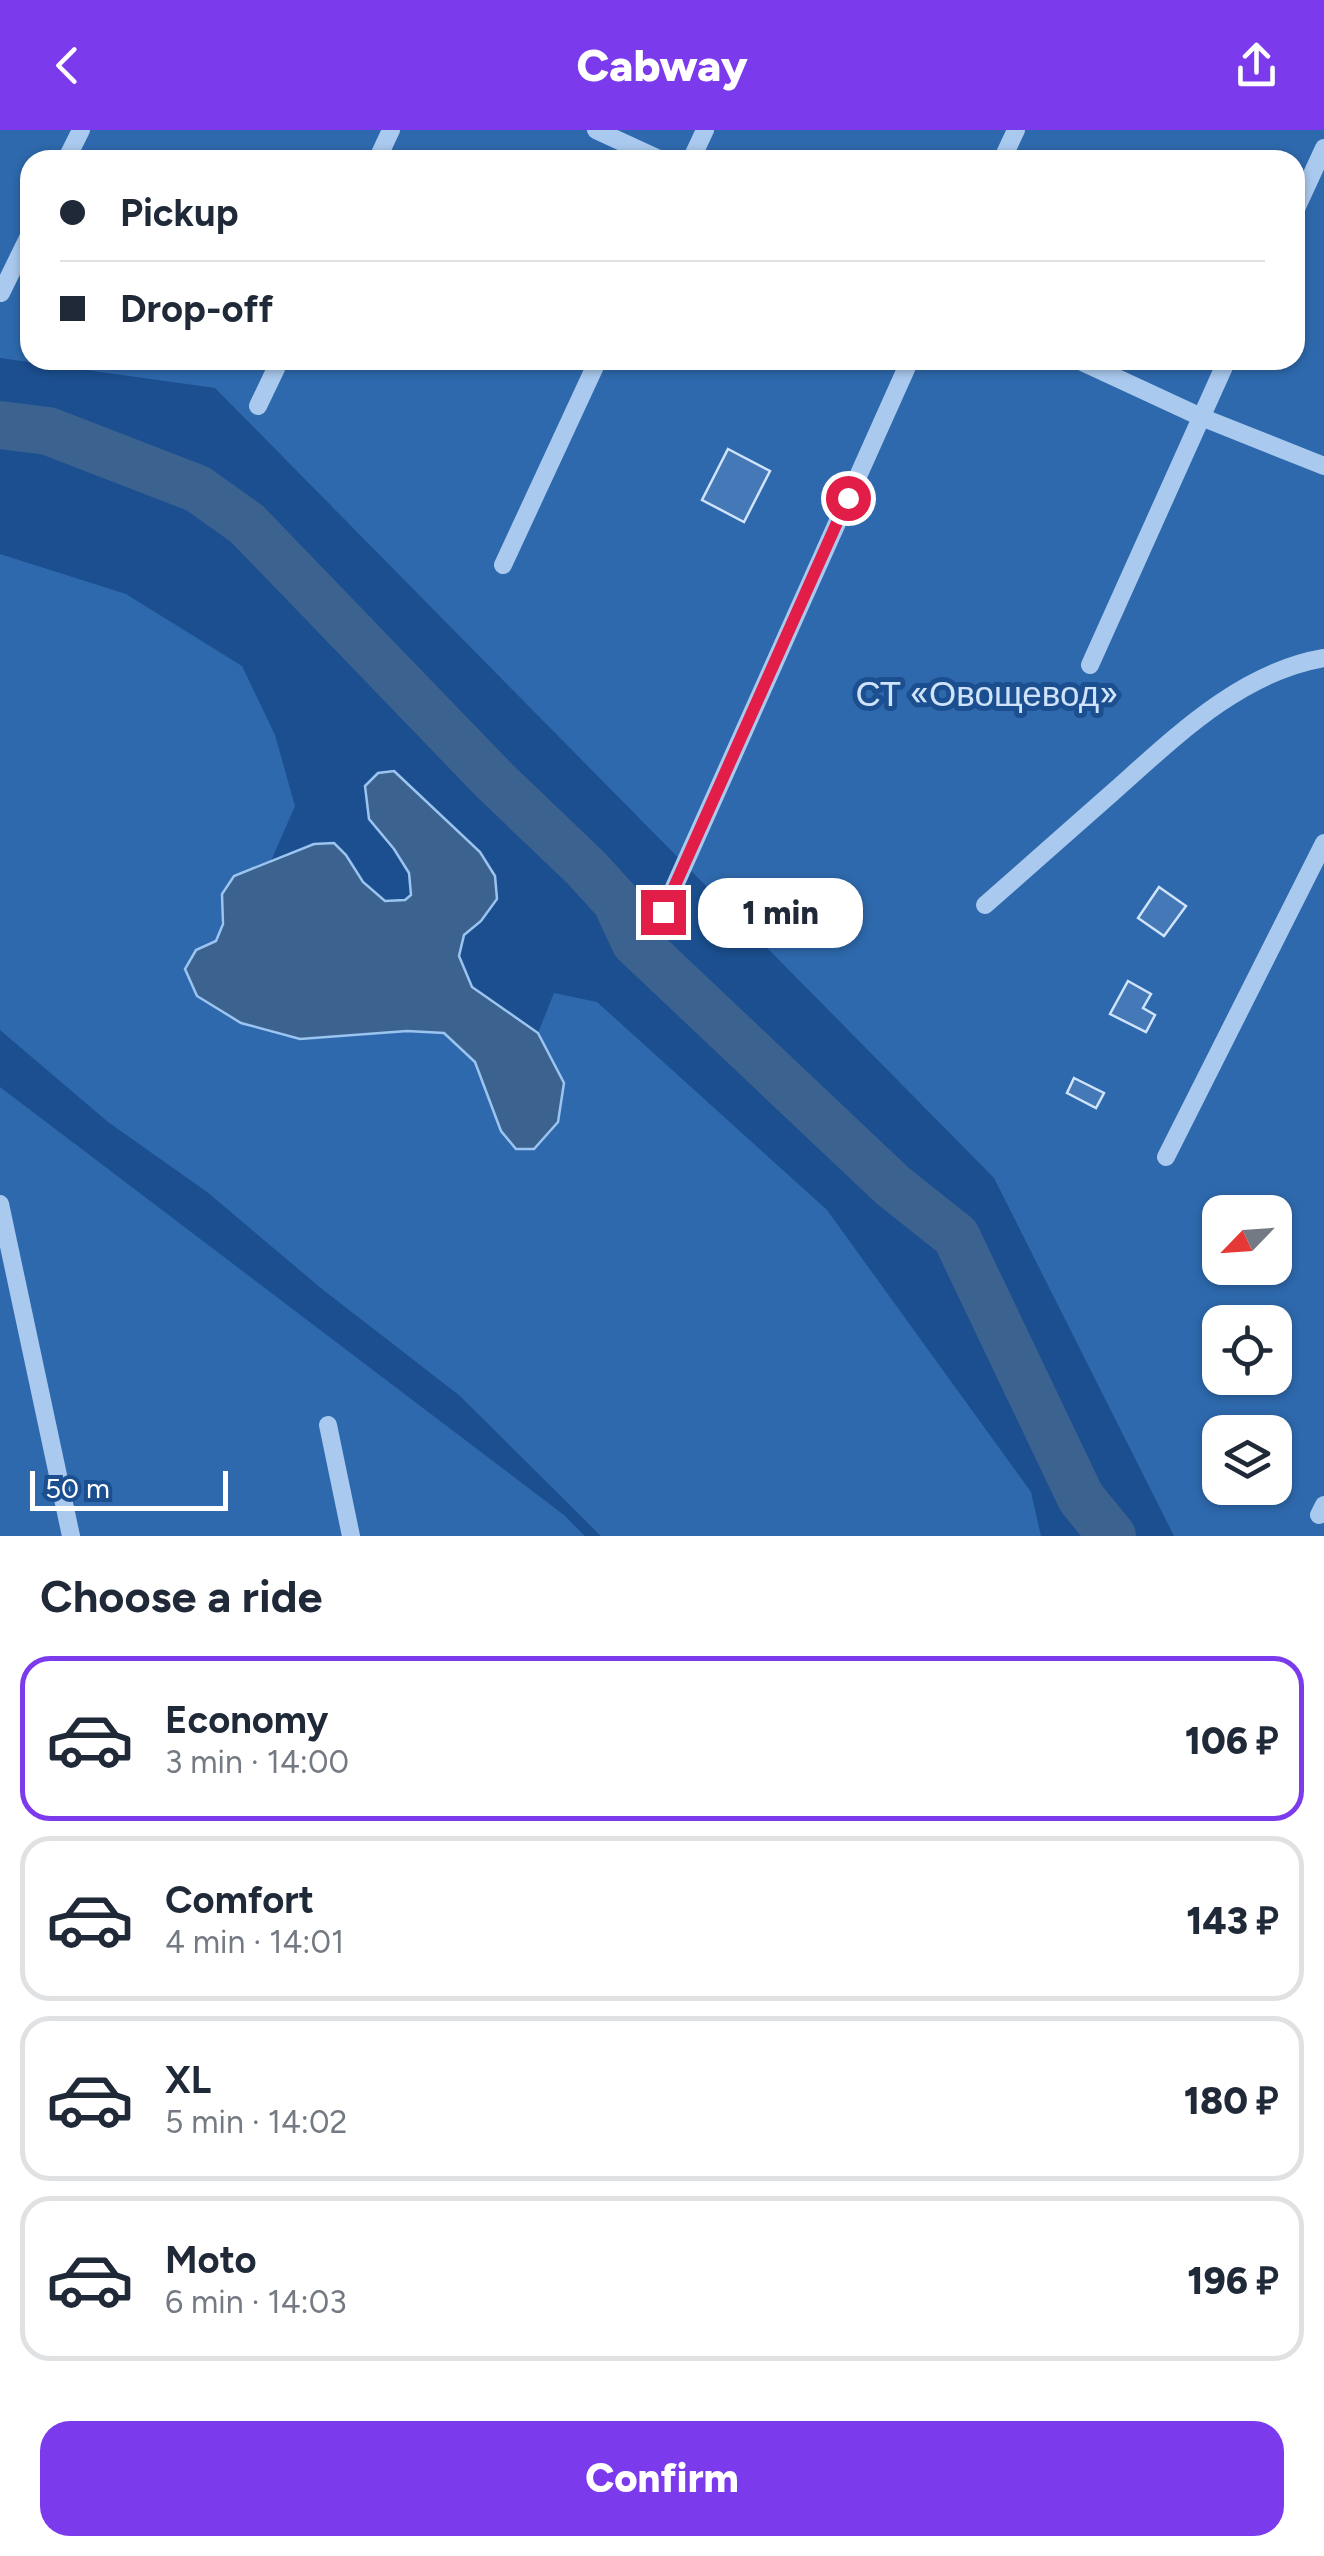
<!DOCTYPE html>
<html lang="en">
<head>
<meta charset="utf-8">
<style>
	:root { --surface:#fff; --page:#f2f2f3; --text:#1f2937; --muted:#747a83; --line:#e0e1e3; --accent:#7c3aed }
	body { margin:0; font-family:Figtree,sans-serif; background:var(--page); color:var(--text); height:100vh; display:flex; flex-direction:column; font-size:38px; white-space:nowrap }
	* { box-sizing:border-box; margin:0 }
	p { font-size:32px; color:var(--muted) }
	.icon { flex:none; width:55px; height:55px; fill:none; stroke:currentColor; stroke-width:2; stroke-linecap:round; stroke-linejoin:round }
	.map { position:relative; height:1406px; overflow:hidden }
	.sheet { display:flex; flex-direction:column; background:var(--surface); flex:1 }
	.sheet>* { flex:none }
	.hud { position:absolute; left:20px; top:20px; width:1285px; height:220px; border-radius:30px; box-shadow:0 2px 8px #0004; display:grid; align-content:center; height:220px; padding:0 40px; background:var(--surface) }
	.needle { width:65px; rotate:245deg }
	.buttons { position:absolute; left:1202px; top:1065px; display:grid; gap:20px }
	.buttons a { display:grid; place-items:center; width:90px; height:90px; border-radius:20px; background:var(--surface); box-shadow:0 2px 8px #0004; font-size:50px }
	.scale { position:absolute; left:30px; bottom:25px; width:198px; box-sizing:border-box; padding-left:10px; border:5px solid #fff; border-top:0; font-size:28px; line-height:35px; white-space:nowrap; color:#fff; -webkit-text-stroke:8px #1b4f8f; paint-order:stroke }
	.end { position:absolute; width:45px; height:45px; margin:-22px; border:12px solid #e11d48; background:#fff; box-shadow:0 0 0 5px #fff }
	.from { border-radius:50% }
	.bubble { position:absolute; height:70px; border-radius:30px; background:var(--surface); box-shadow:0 2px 8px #0004; font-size:32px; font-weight:800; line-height:70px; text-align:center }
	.hud b { display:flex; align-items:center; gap:35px; height:95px; font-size:38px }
	.hud b+b { border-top:2px solid var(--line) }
	.hud i { width:25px; height:25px; background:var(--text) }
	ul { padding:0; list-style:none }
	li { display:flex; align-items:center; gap:30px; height:165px; margin:0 20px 15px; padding:0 20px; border:5px solid var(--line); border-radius:30px }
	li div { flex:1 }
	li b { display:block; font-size:38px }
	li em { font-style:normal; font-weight:800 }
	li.current { border-color:var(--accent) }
	li>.icon { width:90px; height:90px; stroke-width:1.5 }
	h2 { padding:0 40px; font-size:45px; line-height:120px }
	.action { display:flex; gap:20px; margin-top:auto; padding:20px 40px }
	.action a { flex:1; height:115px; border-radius:30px; background:var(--accent); color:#fff; font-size:40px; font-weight:800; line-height:115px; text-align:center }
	header { display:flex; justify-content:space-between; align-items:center; height:130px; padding:0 40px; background:var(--accent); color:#fff; font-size:45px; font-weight:800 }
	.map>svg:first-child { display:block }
	.green { fill:#2e69ad; fill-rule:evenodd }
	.water { fill:#3c6290; stroke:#9cc4f0; stroke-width:2.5 }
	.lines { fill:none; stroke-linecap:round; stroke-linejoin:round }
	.river { stroke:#3c6290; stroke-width:48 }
	.building { fill:#4478b7; stroke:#cfe3fa; stroke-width:2.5 }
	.minor { stroke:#a9c9ee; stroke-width:18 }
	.route { stroke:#e11d48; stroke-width:12 }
	.labels { text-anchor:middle; stroke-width:10; stroke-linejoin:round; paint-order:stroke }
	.park-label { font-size:35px; fill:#cfe3fa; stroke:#1b4f8f }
</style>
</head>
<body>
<header><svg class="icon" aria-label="back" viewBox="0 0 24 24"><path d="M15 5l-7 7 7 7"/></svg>Cabway<svg class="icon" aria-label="share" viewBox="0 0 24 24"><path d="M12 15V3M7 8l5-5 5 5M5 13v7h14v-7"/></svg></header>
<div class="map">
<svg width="1324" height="1406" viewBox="0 0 1324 1406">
	<rect width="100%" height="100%" fill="#1b4f8f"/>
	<g class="green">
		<path d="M 0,0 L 1324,0 L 1324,1406 L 1174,1406 L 994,1048 L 215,258 L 0,228 ZM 30,30 L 1295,30 L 1295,230 L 30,230 ZM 1220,1082 L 1275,1082 L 1275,1138 L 1220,1138 ZM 1220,1192 L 1275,1192 L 1275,1248 L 1220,1248 ZM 1220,1302 L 1275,1302 L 1275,1358 L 1220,1358 Z"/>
		<path d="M 0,424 L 126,464 L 242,536 L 275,605 L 295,676 L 271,731 C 252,739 223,745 222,770 C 221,788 223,794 216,811 L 196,820 L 407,901 L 444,903 L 475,932 L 501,1001 L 564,953 L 538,903 L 554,863 L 597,872 L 827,1080 L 1031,1362 L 1041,1406 L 601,1406 L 460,1266 L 322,1159 L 207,1062 L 108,992 L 0,900 Z"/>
		<path d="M 0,957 L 564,1385 L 585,1406 L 0,1406 Z"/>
	</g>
	<path class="water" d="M 394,641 L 480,722 L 495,746 L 497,769 L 481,791 L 464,805 L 459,826 L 472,857 L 538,903 L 564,953 L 558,992 L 534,1019 L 516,1019 L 501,1001 L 475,932 L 444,903 L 407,901 L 300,909 L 241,893 L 197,866 L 185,839 L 196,820 L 216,811 L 223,794 L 222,764 L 234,746 L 314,714 L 334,713 L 346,725 L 363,752 L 385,771 L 405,770 L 411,765 L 409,743 L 394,719 L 369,689 L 365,656 L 378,643 Z"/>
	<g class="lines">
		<path class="river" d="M 0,295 L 48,301 L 198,359 L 247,394 L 495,651 L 586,738 L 616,771 L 635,812 L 893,1056 L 956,1106 L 1081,1368 L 1112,1406"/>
	</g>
	<g class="building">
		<path d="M 728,319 L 770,341 L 744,392 L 702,370 Z"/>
		<path d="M 1159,757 L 1186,776 L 1164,806 L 1138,788 Z"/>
		<path d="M 1128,851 L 1151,864 L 1143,878 L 1155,885 L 1146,902 L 1110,884 Z"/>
		<path d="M 1074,948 L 1104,963 L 1096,978 L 1067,963 Z"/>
	</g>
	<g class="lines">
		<g class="minor">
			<path d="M 596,0 L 661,30"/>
			<path d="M 66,30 L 81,0"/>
			<path d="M 377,30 L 391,0"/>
			<path d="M 691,30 L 705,0"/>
			<path d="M 1002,30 L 1016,0"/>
			<path d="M 1295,81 L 1324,18"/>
			<path d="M 1,163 L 30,104"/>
			<path d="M 1078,230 L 1201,287 L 1324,336"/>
			<path d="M 258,276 L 280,230"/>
			<path d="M 503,435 L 598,230"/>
			<path d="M 1090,535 L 1227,230"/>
			<path d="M 985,775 C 1027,738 1070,700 1112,663 C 1174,608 1240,542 1324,528"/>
			<path d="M 663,782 L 910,230"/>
			<path d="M 1166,1027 L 1324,713"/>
			<path d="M 0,1074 L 71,1406"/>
			<path d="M 328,1295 L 351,1406"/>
			<path d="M 1319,1385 L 1324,1375"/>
		</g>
	</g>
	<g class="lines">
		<path class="route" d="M 663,782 L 848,368"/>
	</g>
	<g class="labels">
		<g class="park-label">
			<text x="987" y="576">СТ «Овощевод»</text>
		</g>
	</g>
</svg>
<div class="buttons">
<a><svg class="needle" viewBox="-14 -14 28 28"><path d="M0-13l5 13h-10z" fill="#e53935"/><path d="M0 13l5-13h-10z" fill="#747a83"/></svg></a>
<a><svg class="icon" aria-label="locate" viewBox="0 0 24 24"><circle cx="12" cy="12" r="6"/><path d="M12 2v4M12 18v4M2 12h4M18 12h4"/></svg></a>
<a><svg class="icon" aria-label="layers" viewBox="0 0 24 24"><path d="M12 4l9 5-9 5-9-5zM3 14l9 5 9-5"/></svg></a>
</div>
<div class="scale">50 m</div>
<i class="end from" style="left:848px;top:368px"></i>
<i class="end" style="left:663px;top:782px"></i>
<div class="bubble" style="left:698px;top:748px;width:165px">1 min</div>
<div class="hud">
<b><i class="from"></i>Pickup</b>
<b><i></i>Drop-off</b>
</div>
</div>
<section class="sheet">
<h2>Choose a ride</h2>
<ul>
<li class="current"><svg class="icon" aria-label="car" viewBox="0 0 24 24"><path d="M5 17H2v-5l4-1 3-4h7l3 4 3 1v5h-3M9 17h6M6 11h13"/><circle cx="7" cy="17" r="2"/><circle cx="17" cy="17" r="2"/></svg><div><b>Economy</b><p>3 min · 14:00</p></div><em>106 ₽</em></li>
<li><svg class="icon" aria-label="car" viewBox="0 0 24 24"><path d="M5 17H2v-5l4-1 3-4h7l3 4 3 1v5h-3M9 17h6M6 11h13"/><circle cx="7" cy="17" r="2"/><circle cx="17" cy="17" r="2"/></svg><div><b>Comfort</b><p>4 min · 14:01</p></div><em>143 ₽</em></li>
<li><svg class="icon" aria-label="car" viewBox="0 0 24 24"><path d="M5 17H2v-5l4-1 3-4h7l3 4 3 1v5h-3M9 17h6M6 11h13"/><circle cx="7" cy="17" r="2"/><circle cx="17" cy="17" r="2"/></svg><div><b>XL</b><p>5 min · 14:02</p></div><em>180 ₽</em></li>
<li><svg class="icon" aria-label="car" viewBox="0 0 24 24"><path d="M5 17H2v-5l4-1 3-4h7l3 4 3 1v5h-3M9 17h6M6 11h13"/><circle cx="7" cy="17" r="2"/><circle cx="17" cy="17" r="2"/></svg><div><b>Moto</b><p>6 min · 14:03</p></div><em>196 ₽</em></li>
</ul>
<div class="action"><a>Confirm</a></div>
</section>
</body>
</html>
